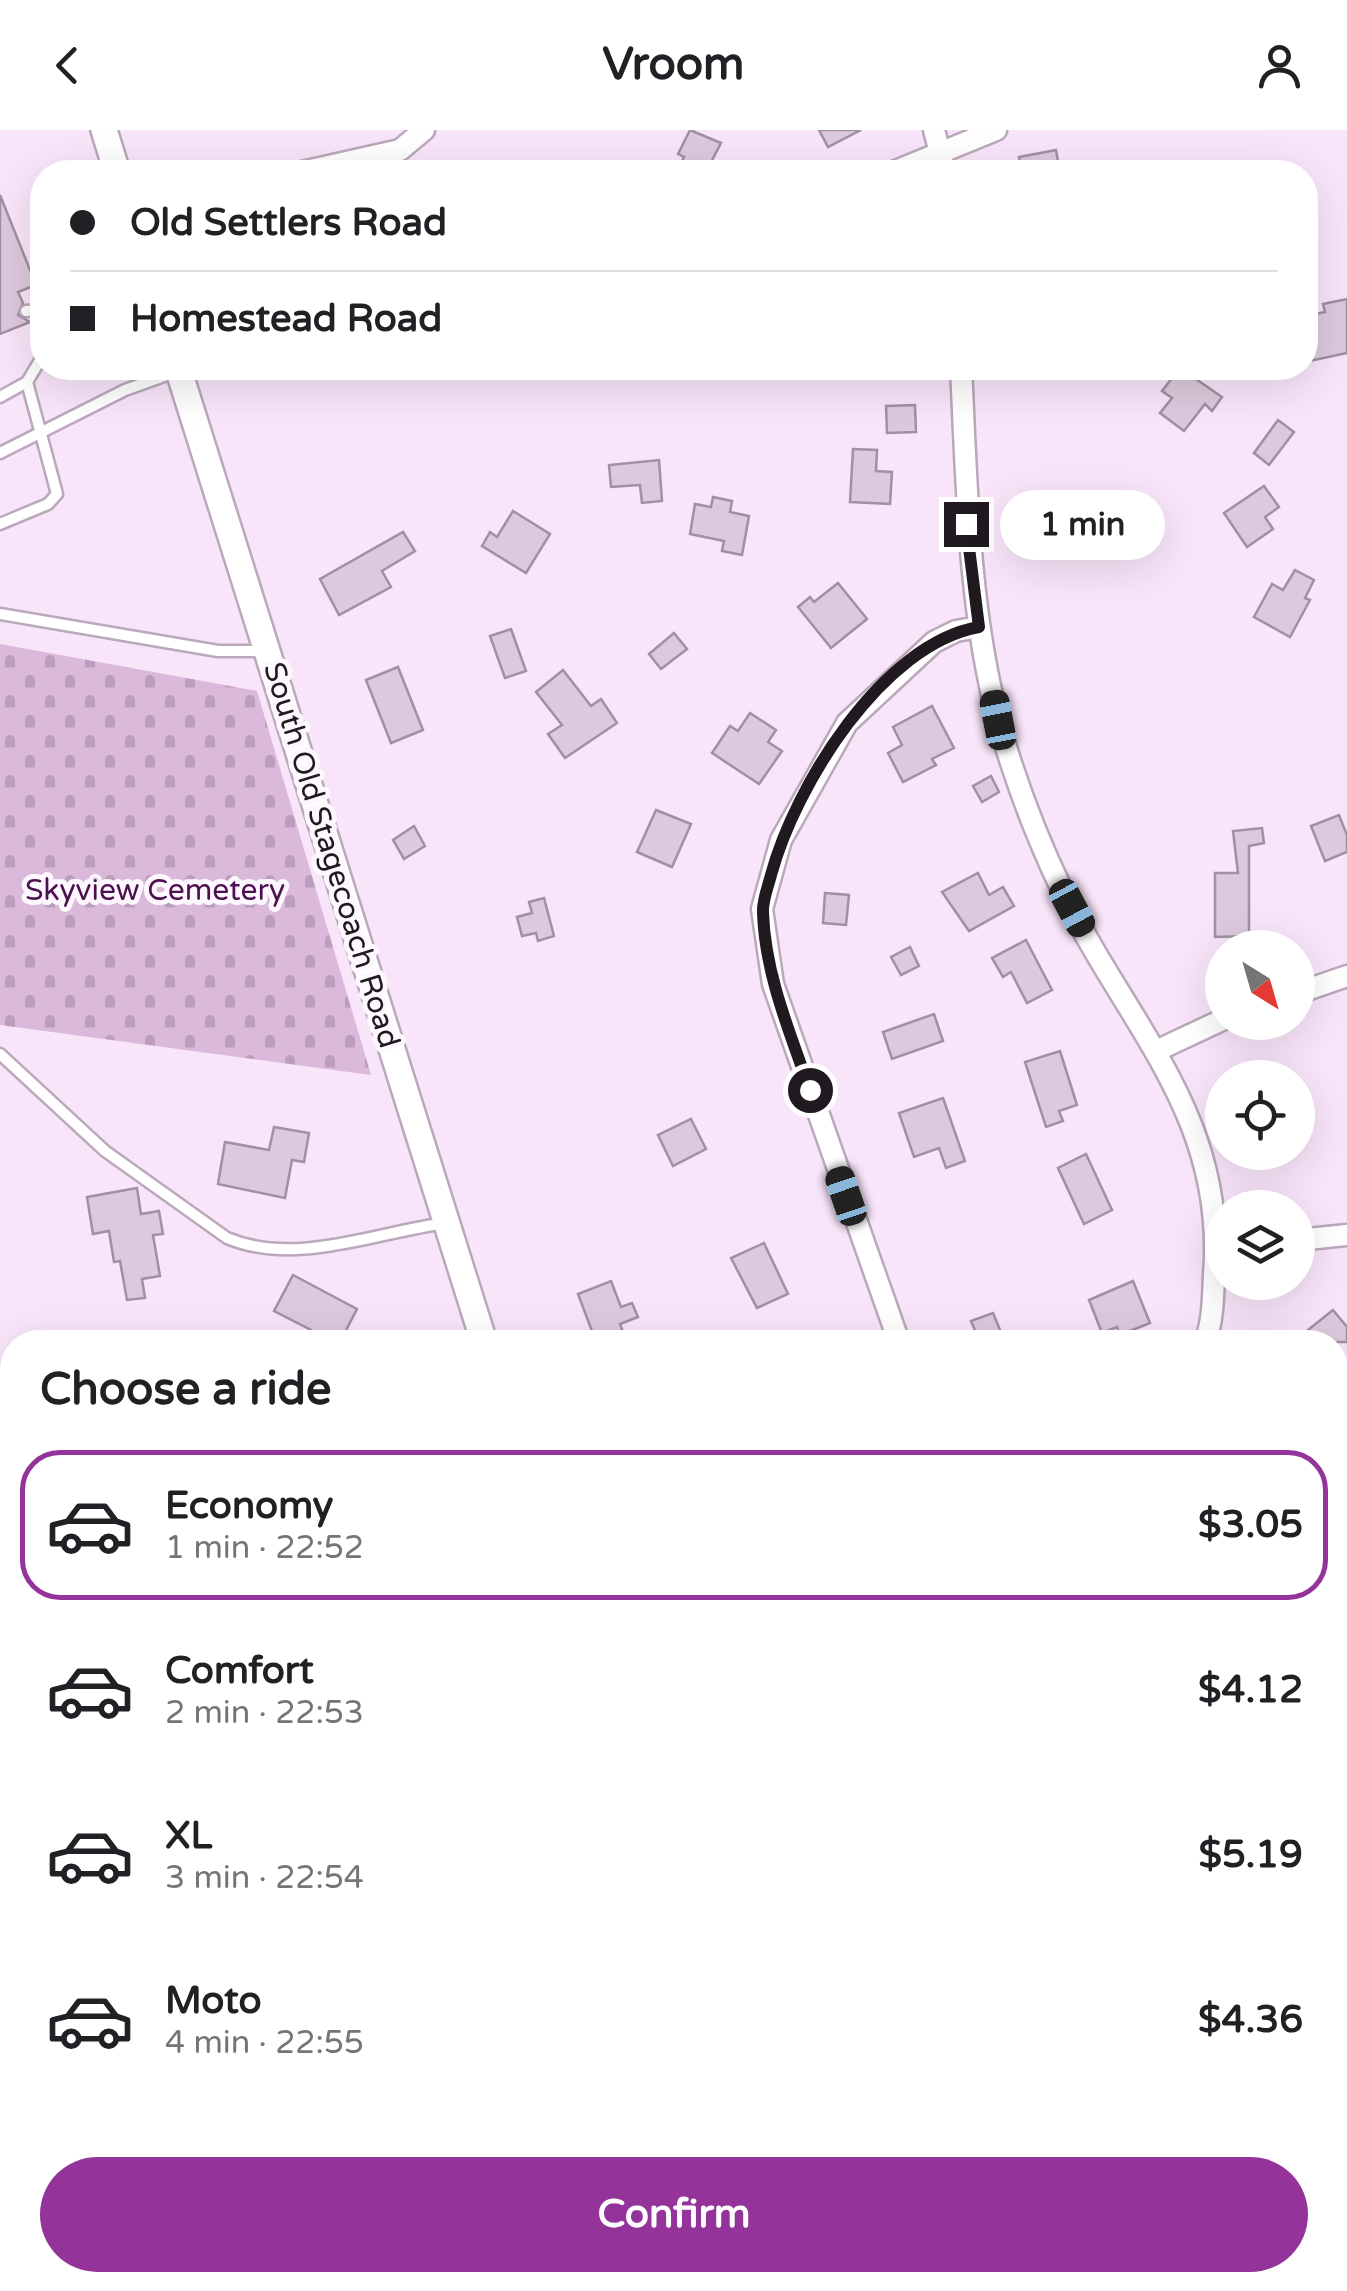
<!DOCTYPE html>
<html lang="en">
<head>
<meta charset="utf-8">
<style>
	:root { --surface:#fff; --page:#f2f2f2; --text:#202124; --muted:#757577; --line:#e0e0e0; --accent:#94339a }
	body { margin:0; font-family:"Varela Round",sans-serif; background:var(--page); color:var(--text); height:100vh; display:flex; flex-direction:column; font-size:38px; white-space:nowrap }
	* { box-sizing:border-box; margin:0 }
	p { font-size:32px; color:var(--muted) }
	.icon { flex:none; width:55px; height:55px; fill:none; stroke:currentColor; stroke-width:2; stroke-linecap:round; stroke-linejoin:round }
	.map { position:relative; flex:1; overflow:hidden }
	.panel { position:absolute; left:0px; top:1200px; width:1348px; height:962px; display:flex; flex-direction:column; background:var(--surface); border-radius:40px 40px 0 0; box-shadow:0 10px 40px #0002 }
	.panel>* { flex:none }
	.banner { position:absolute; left:30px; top:30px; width:1288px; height:220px; border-radius:40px; box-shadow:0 10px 40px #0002; display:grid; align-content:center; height:220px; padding:0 40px; background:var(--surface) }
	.needle { width:65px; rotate:143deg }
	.buttons { position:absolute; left:1205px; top:800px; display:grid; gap:20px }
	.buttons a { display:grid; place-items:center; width:110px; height:110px; border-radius:50%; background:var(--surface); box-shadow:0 10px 40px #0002; font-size:50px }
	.end { position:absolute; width:45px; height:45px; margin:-22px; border:12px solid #201920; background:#fff; box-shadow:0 0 0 5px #fff }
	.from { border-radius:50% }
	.bubble { position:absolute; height:70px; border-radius:35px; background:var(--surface); box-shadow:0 10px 40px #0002; font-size:32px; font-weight:700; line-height:70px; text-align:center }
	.car { position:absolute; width:30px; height:60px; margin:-30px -15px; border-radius:12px; box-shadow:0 0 8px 2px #0007; background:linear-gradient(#222 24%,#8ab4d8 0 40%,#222 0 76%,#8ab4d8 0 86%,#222 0) }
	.banner b { display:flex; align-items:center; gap:35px; height:95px; font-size:38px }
	.banner b+b { border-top:2px solid var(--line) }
	.banner i { width:25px; height:25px; background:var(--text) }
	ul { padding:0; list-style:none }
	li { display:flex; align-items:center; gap:30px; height:150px; margin:0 20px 15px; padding:0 20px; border:5px solid transparent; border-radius:40px }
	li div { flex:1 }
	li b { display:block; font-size:38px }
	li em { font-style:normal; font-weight:700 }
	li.current { border-color:var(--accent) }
	li>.icon { width:90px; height:90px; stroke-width:1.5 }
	h2 { padding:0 40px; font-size:45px; line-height:120px }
	.action { display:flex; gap:20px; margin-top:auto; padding:20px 40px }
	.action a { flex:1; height:115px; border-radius:60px; background:var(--accent); color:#fff; font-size:40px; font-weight:700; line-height:115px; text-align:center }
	header { display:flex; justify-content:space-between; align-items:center; height:130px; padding:0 40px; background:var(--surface); font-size:45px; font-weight:700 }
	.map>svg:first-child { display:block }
	.forest { fill:url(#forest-crowns) }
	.cemetery { fill:url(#cemetery-stones) }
	.building { fill:#dcc9dd; stroke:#a18fa2; stroke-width:2.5 }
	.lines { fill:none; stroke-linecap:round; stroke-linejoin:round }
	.service-casing { stroke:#bba8bb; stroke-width:15 }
	.minor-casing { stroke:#bba8bb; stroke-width:25 }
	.tertiary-casing { stroke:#bba8bb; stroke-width:30 }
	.service { stroke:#fff; stroke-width:10 }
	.minor { stroke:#fff; stroke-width:20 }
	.tertiary { stroke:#fff; stroke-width:25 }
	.route { stroke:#201920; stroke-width:12 }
	.labels { text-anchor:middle; stroke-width:10; stroke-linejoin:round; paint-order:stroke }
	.street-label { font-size:30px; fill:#201920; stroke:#fdf8fd }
	.park-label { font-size:30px; fill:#4c0f50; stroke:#fdf8fd }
</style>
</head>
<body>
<header><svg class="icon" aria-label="back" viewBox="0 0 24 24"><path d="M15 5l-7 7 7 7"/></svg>Vroom<svg class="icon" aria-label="person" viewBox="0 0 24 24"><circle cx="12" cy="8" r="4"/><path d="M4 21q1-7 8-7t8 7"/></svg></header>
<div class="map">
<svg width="1347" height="2161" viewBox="0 0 1347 2161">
	<defs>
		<pattern id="forest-crowns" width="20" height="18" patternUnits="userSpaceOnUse" patternTransform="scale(2.5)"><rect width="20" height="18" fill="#cb98cd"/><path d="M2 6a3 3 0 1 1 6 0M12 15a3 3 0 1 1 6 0" fill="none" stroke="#a47ba6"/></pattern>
		<pattern id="cemetery-stones" width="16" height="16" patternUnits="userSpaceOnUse" patternTransform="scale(2.5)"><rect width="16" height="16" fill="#dab9db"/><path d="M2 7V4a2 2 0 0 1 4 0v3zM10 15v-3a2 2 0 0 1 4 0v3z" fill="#bb9ebc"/></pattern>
	</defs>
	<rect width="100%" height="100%" fill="#f9e5fa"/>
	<path class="forest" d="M 1347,1498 L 1347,1944 L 1335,1946 L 1335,1505 Z"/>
	<path class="cemetery" d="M 0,514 L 257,561 L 371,945 L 0,895 Z"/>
	<g class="building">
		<path d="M 690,0 L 721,13 L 706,42 L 676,42 L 684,27 L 678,24 Z"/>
		<path d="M 819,0 L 861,0 L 828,17 Z"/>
		<path d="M 1056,20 L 1060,42 L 1022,42 L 1019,27 Z"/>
		<path d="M 0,65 L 36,155 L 18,162 L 23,173 L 18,185 L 30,192 L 0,204 Z"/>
		<path d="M 1347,169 L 1347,223 L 1305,232 L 1305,186 L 1325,182 L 1323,174 Z"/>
		<path d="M 1180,238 L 1222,267 L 1212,281 L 1205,274 L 1184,301 L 1160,283 L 1172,268 L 1162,261 Z"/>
		<path d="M 915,275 L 916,302 L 887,303 L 886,276 Z"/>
		<path d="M 1278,290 L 1294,302 L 1269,335 L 1254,323 Z"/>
		<path d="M 853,319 L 877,320 L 876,341 L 892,342 L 890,374 L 850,372 Z"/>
		<path d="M 659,330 L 662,371 L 642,373 L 640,355 L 611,357 L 609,335 Z"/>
		<path d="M 1264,356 L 1279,377 L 1265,387 L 1273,399 L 1247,417 L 1224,383 Z"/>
		<path d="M 713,367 L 732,371 L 730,382 L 749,386 L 742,425 L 722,421 L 724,411 L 690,404 L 695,374 L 711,377 Z"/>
		<path d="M 513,381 L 550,404 L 526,443 L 482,416 L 490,402 L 497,407 Z"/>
		<path d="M 403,402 L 415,421 L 382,441 L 391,457 L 339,485 L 320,449 Z"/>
		<path d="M 1295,440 L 1314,450 L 1305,468 L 1310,470 L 1290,507 L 1254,487 L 1272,454 L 1283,460 Z"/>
		<path d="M 838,453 L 867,489 L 831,518 L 798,477 L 810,467 L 814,472 Z"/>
		<path d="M 511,499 L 526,541 L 505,548 L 490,506 Z"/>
		<path d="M 674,503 L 687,519 L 661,539 L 649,524 Z"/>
		<path d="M 398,537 L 423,600 L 391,613 L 366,550 Z"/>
		<path d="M 563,540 L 591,576 L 601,569 L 617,593 L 565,628 L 548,604 L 562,595 L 536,562 Z"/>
		<path d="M 932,576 L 954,618 L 932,629 L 936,635 L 903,652 L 888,623 L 902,615 L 893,597 Z"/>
		<path d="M 750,583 L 776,600 L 768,612 L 782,621 L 759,654 L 712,623 L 730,596 L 738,601 Z"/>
		<path d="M 991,646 L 999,662 L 982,672 L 973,656 Z"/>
		<path d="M 656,680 L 691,694 L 672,737 L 637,722 Z"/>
		<path d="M 1339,685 L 1347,705 L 1347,722 L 1325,731 L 1311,696 Z"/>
		<path d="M 414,696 L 425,716 L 404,729 L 393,710 Z"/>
		<path d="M 1262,698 L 1264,713 L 1249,716 L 1249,806 L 1215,807 L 1215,743 L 1238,743 L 1233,701 Z"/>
		<path d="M 978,743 L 989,765 L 1003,757 L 1014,776 L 969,801 L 942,762 Z"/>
		<path d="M 825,763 L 849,765 L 846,795 L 823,793 Z"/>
		<path d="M 544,768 L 554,806 L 538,811 L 536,803 L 522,806 L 517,787 L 532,783 L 529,772 Z"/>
		<path d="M 1026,810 L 1052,860 L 1027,873 L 1011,842 L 1003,847 L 992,828 Z"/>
		<path d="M 910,817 L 919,836 L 901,845 L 891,827 Z"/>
		<path d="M 934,884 L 943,911 L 892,929 L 883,902 Z"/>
		<path d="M 1060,921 L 1077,975 L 1059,981 L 1063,991 L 1046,997 L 1025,932 Z"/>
		<path d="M 943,968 L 965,1031 L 946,1038 L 939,1018 L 914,1027 L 899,983 Z"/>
		<path d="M 691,989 L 706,1019 L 673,1036 L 658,1005 Z"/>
		<path d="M 274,997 L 309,1003 L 304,1032 L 292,1030 L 285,1068 L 218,1054 L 225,1012 L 269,1020 Z"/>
		<path d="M 1086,1024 L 1112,1080 L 1084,1094 L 1058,1038 Z"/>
		<path d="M 137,1058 L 141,1084 L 159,1081 L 163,1104 L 153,1105 L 160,1146 L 142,1149 L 145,1168 L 127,1170 L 120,1131 L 114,1132 L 109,1101 L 93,1104 L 87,1067 Z"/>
		<path d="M 764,1113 L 788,1164 L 757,1178 L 731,1128 Z"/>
		<path d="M 293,1145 L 357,1179 L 340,1212 L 304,1212 L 311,1200 L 274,1181 Z"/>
		<path d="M 611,1151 L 621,1177 L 632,1173 L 638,1187 L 620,1194 L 627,1212 L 596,1212 L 578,1164 Z"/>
		<path d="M 1133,1151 L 1150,1193 L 1120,1205 L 1117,1197 L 1102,1203 L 1089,1170 Z"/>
		<path d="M 1333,1180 L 1347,1197 L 1347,1212 L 1293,1212 Z"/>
		<path d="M 993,1183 L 1005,1212 L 980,1212 L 971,1191 Z"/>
	</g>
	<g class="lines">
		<defs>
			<g id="service">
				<path d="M 26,181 L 42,180"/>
				<path d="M 27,252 L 42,227"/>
				<path d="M 0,267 L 27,252 L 57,364 L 48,374 L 0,394"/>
				<path d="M 0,323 L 125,260 L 178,241"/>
				<path d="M 0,484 L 218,521 L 267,521"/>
				<path d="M 0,924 L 105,1021 L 227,1108 C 296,1137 376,1102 446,1093"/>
			</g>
			<g id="minor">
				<path d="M 934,0 L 945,42"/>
				<path d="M 302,42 L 400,20 L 424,0"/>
				<path d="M 893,42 L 996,0"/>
				<path d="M 961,238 C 967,357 968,474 998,590 C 1014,647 1036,706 1062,760 C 1125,893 1227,984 1214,1145 C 1213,1168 1213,1191 1205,1212"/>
				<path d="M 1298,863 L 1347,846"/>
				<path d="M 1156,921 L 1222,890"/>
				<path d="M 1298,1110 L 1347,1105"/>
				<path d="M 899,1212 L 773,854 L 762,779 L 781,710 L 847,593 L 934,512 L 956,501 L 979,497"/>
			</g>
			<g id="tertiary">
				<path d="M 104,0 L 117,42"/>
				<path d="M 178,238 L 484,1212"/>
				<path d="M 781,2150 L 785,2161"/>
			</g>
		</defs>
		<use href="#service" class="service-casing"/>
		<use href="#minor" class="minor-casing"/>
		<use href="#tertiary" class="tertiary-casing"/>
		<use href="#service" class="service"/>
		<use href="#minor" class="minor"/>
		<use href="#tertiary" class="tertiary"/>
	</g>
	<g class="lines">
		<path class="route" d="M 810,960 C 790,903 765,844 763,783 C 762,771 768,757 771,745 C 795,656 882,514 979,497 L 966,394"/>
	</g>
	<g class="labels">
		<g class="street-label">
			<text transform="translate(332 725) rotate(73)" y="10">South Old Stagecoach Road</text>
		</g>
		<g class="park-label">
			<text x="155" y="770">Skyview Cemetery</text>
		</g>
	</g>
</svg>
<div class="buttons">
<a><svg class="needle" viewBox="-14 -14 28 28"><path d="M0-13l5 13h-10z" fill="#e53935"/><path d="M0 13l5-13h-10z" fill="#757577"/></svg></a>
<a><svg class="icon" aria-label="locate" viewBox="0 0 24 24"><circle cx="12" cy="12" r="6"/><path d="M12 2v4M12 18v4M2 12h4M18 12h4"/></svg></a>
<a><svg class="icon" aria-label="layers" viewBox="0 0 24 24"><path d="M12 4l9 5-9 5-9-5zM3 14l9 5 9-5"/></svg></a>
</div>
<i class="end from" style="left:810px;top:960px"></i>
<i class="end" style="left:966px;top:394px"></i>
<div class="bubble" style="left:1000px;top:360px;width:165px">1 min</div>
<i class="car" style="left:998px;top:590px;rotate:349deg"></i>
<i class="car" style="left:1072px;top:778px;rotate:152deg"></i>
<i class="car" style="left:846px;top:1066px;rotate:341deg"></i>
<div class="banner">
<b><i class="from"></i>Old Settlers Road</b>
<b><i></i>Homestead Road</b>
</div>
<section class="panel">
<h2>Choose a ride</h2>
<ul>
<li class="current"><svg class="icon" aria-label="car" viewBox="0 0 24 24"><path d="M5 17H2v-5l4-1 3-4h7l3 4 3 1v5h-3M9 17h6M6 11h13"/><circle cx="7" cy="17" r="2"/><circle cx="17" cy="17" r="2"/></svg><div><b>Economy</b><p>1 min · 22:52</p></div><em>$3.05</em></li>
<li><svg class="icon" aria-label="car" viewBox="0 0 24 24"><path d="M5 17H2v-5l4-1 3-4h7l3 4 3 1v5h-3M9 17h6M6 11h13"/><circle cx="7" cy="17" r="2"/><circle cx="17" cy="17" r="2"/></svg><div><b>Comfort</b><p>2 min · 22:53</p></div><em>$4.12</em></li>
<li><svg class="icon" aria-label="car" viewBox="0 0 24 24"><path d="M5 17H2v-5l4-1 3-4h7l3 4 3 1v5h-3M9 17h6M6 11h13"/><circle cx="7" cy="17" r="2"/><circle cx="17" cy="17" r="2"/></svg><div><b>XL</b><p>3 min · 22:54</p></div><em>$5.19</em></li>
<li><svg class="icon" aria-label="car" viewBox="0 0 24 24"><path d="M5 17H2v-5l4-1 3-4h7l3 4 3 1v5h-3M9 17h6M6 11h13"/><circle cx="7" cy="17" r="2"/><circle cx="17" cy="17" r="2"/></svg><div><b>Moto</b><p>4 min · 22:55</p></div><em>$4.36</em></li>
</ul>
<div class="action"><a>Confirm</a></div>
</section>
</div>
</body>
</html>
